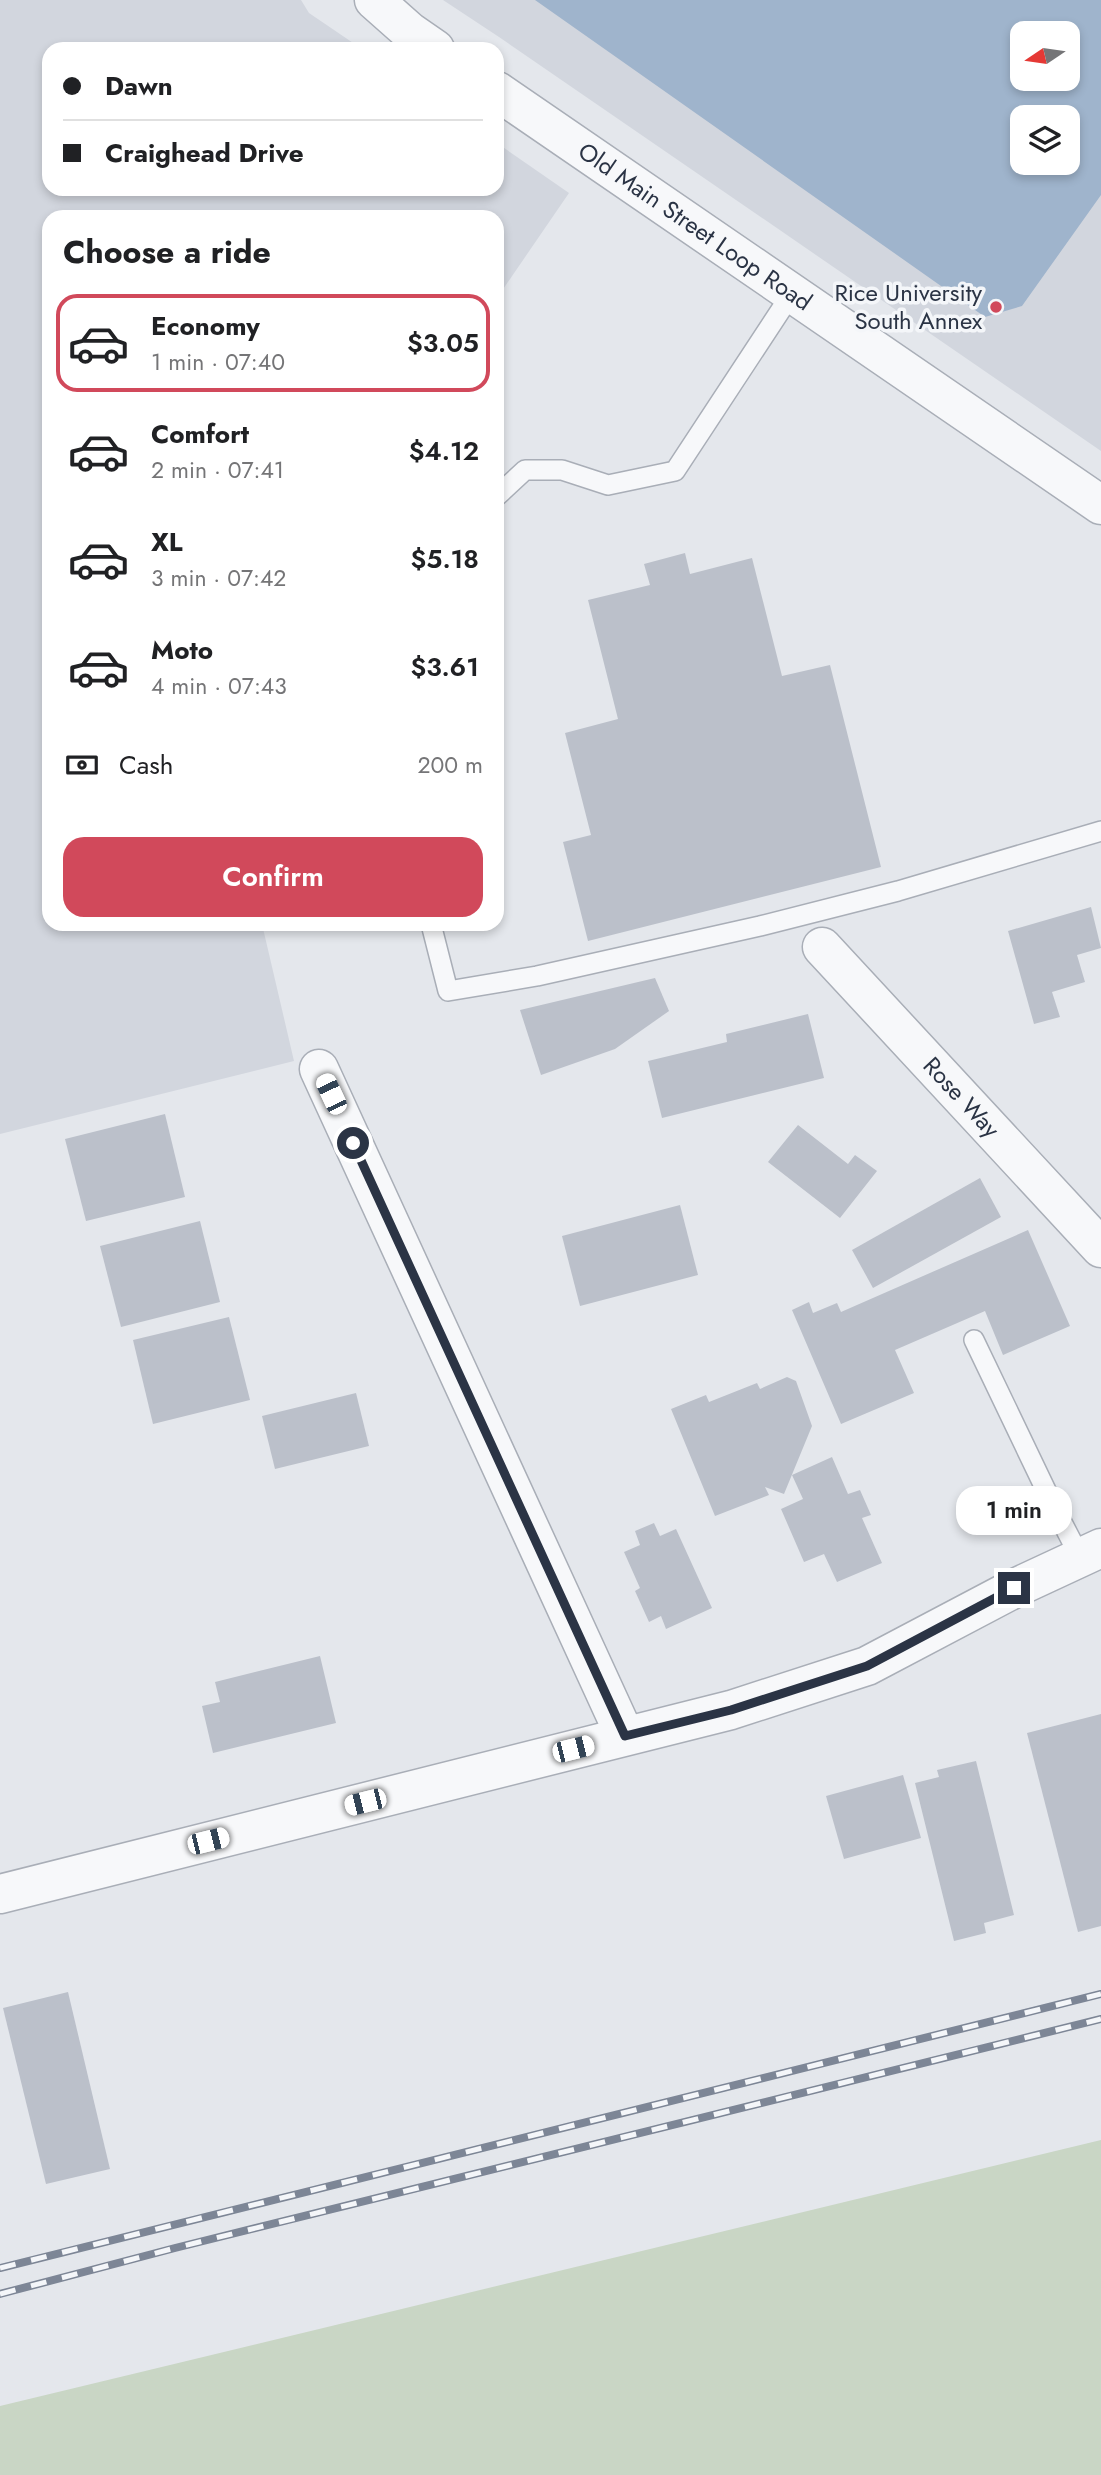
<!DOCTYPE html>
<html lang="en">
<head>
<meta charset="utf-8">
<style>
	:root { --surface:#fff; --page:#f6f6f6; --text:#202124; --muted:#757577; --line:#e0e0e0; --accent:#d1495b }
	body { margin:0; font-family:Jost,sans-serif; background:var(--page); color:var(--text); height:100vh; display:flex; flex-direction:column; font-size:26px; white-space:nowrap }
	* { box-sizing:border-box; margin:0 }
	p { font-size:23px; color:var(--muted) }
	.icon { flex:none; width:38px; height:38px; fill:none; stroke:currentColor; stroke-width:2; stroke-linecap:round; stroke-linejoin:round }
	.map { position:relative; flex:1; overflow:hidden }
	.side { position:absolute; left:42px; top:210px; width:462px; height:721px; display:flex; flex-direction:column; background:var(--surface); border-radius:21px; box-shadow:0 4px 10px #0003 }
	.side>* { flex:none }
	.banner { position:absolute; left:42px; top:42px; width:462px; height:154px; border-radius:21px; box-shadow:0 4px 10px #0003; display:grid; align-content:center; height:154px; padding:0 21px; background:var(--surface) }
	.needle { width:46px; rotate:257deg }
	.controls { position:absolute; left:1010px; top:21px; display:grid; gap:14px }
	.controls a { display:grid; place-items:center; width:70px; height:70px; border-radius:14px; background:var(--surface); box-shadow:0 4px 10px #0003; font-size:35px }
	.end { position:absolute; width:32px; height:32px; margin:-16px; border:9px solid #2b3445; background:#fff; box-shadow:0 0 0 4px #fff }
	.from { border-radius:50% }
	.bubble { position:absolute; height:49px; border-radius:21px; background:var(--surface); box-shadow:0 4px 10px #0003; font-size:23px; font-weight:600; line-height:49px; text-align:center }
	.car { position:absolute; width:21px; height:42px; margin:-21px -10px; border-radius:9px; box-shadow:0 0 5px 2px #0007; background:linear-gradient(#fff 24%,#345 0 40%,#fff 0 76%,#345 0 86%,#fff 0) }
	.banner b { display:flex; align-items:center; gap:24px; height:66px; font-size:26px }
	.banner b+b { border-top:2px solid var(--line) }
	.banner i { width:18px; height:18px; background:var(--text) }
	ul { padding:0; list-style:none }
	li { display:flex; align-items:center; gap:21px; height:98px; margin:0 14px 10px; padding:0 7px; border:4px solid transparent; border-radius:21px }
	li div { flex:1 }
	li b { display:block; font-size:26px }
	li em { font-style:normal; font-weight:600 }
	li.active { border-color:var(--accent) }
	li>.icon { width:63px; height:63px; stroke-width:1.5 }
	h2 { padding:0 21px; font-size:32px; line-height:84px }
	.pay { display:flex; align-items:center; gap:18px; height:77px; padding:0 21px; font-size:26px }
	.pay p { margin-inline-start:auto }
	.button { display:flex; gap:14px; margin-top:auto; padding:14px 21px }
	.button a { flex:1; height:80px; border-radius:21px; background:var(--accent); color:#fff; font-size:28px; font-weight:600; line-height:80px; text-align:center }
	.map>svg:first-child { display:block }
	.built { fill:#d2d6de; fill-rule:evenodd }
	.green { fill:#c9d6c5 }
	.water { fill:#9fb4cc; fill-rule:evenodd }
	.building { fill:#bbc0ca }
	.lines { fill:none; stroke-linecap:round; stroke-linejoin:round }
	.lane-casing { stroke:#a9aeb7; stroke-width:22 }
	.street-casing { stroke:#a9aeb7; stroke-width:41 }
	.lane { stroke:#f7f8fa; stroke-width:19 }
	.street { stroke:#f7f8fa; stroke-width:38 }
	.rail-casing { stroke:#7d8696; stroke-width:8 }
	.rail { stroke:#f4f6f9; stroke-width:5; stroke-dasharray:16; stroke-linecap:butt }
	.route { stroke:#2b3445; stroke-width:9 }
	.poi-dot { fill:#d1495b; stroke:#f4f6f9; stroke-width:2.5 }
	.labels { text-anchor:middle; stroke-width:7; stroke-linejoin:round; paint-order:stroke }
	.street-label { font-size:24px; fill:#2b3445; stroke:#f4f6f9 }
	.poi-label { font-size:24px; fill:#2b3445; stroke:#f4f6f9; text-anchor:end }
</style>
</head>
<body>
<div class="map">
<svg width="1101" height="2475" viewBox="0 0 1101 2475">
	<rect width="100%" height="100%" fill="#e4e7ec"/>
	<g class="built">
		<path d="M 0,0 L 301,0 L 309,13 L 362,49 L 49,49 L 49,189 L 497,189 L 497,143 L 569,193 L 497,298 L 497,217 L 49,217 L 49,924 L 262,924 L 294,1061 L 0,1134 Z"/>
		<path d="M 443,0 L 1101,0 L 1101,451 L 499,37 ZM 1022,33 L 1068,33 L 1068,79 L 1022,79 ZM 1022,117 L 1068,117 L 1068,163 L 1022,163 Z"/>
	</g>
	<path class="green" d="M 1101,2140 L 1101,2475 L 0,2475 L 0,2406 Z"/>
	<path class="water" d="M 535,0 L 1101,0 L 1101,195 L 1022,306 L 985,317 ZM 1022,33 L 1068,33 L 1068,79 L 1022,79 ZM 1022,117 L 1068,117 L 1068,163 L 1022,163 Z"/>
	<g class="building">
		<path d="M 685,553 L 690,574 L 752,558 L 782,676 L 830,665 L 881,867 L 588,941 L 563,842 L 591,835 L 565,733 L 618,719 L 588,600 L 650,585 L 644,564 Z"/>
		<path d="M 1091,907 L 1101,948 L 1077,955 L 1085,982 L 1052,992 L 1060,1017 L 1034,1024 L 1008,931 Z"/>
		<path d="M 655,978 L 669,1011 L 615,1049 L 541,1075 L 520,1010 Z"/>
		<path d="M 808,1014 L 824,1078 L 662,1118 L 648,1061 L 727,1042 L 726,1034 Z"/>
		<path d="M 165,1114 L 185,1197 L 86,1221 L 65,1139 Z"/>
		<path d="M 798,1125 L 848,1164 L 855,1155 L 877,1171 L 840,1218 L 768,1162 Z"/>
		<path d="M 980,1178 L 1001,1217 L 873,1288 L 852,1250 Z"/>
		<path d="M 680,1205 L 698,1275 L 580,1306 L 562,1236 Z"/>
		<path d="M 200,1221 L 220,1302 L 121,1327 L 100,1246 Z"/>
		<path d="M 1028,1230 L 1070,1326 L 1003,1355 L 985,1311 L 895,1350 L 914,1393 L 841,1424 L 792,1310 L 809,1302 L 813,1313 L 837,1303 L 841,1312 Z"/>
		<path d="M 229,1317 L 250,1400 L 153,1424 L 133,1340 Z"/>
		<path d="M 787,1377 L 796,1381 L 812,1426 L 784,1494 L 765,1487 L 769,1495 L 715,1516 L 671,1409 L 706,1395 L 709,1402 L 757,1383 L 760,1389 Z"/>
		<path d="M 356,1393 L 369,1446 L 275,1469 L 262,1416 Z"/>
		<path d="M 832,1457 L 848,1494 L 860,1490 L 871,1515 L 862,1518 L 882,1563 L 837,1582 L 824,1554 L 804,1562 L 781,1509 L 803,1499 L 792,1475 Z"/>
		<path d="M 654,1523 L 660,1536 L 676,1529 L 712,1608 L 666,1629 L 661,1616 L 649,1622 L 635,1591 L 640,1588 L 624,1552 L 640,1545 L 635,1531 Z"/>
		<path d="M 320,1656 L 336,1723 L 213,1753 L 202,1706 L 220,1702 L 215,1682 Z"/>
		<path d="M 1101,1714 L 1101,1926 L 1078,1932 L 1027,1733 Z"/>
		<path d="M 976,1761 L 1014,1915 L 984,1923 L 986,1933 L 954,1941 L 915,1783 L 939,1777 L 937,1770 Z"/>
		<path d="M 903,1775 L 921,1838 L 844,1859 L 826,1796 Z"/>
		<path d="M 68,1992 L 110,2169 L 46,2184 L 3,2008 Z"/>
	</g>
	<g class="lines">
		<defs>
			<g id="lane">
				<path d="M 497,496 L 525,470 L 562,470 L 608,485 L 675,471 L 792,293"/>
				<path d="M 431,924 L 448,991 L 537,976 L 760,926 L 898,891 L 1101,831"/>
				<path d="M 974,1340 L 1054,1507 L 1080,1557"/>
			</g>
			<g id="street">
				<path d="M 374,0 L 409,31 L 435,49"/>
				<path id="s1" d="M 497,91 L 1101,505"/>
				<path id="s2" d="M 822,947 L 1101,1248"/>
				<path d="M 319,1069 L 625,1736"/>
				<path d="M 0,1894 L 731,1710 L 867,1666 L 1015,1588 L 1101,1548"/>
			</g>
		</defs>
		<use href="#lane" class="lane-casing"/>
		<use href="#street" class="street-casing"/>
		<use href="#lane" class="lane"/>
		<use href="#street" class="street"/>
		<defs>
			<g id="rail">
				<path d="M 0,2268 L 1101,1994"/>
				<path d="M 0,2294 L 175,2248 L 1101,2019"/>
			</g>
		</defs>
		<use href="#rail" class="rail-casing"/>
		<use href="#rail" class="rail"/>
	</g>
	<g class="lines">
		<path class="route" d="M 353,1143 L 625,1736 L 731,1710 L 867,1666 L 1014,1588"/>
	</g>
	<circle class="poi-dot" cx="996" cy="307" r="7"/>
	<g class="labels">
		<g class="street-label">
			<text dy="8" stroke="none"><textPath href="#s1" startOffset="240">Old Main Street Loop Road</textPath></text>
			<text dy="8" stroke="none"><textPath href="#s2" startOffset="205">Rose Way</textPath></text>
		</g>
		<g class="poi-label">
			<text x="982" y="301">Rice University<tspan x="982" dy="28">South Annex</tspan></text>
		</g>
	</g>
</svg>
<div class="controls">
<a><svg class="needle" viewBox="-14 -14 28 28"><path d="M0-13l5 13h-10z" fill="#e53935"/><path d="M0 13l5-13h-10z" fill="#757577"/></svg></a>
<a><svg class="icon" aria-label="layers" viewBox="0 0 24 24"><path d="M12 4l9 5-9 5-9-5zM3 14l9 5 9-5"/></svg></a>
</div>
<i class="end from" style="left:353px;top:1143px"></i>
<i class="end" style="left:1014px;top:1588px"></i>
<div class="bubble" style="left:956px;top:1486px;width:116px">1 min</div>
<i class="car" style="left:331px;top:1094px;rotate:335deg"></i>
<i class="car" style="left:573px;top:1749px;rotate:76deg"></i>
<i class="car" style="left:365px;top:1802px;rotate:256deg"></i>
<i class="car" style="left:208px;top:1841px;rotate:76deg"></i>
<div class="banner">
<b><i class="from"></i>Dawn</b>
<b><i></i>Craighead Drive</b>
</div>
<section class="side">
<h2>Choose a ride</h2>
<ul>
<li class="active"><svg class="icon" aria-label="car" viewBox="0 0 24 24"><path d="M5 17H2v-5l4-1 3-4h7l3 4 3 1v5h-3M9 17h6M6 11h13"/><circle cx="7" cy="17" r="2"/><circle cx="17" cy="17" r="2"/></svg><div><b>Economy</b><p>1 min · 07:40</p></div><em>$3.05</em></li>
<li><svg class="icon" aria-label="car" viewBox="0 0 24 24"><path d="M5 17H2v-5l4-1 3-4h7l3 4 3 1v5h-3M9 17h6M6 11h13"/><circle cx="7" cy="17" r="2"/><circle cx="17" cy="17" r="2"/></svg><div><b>Comfort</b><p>2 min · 07:41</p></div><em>$4.12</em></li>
<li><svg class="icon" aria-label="car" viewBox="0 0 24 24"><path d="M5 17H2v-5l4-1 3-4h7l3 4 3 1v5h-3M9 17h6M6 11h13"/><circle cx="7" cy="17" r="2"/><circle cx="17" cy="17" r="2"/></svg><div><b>XL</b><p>3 min · 07:42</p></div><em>$5.18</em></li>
<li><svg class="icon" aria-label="car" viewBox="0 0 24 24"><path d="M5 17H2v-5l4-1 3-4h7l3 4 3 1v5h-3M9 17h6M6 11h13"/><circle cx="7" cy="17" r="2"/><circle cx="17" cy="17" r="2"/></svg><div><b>Moto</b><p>4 min · 07:43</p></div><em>$3.61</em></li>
</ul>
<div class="pay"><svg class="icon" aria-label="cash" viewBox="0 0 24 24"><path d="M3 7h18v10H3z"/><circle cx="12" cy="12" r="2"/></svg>Cash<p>200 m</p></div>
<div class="button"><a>Confirm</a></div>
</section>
</div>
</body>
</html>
